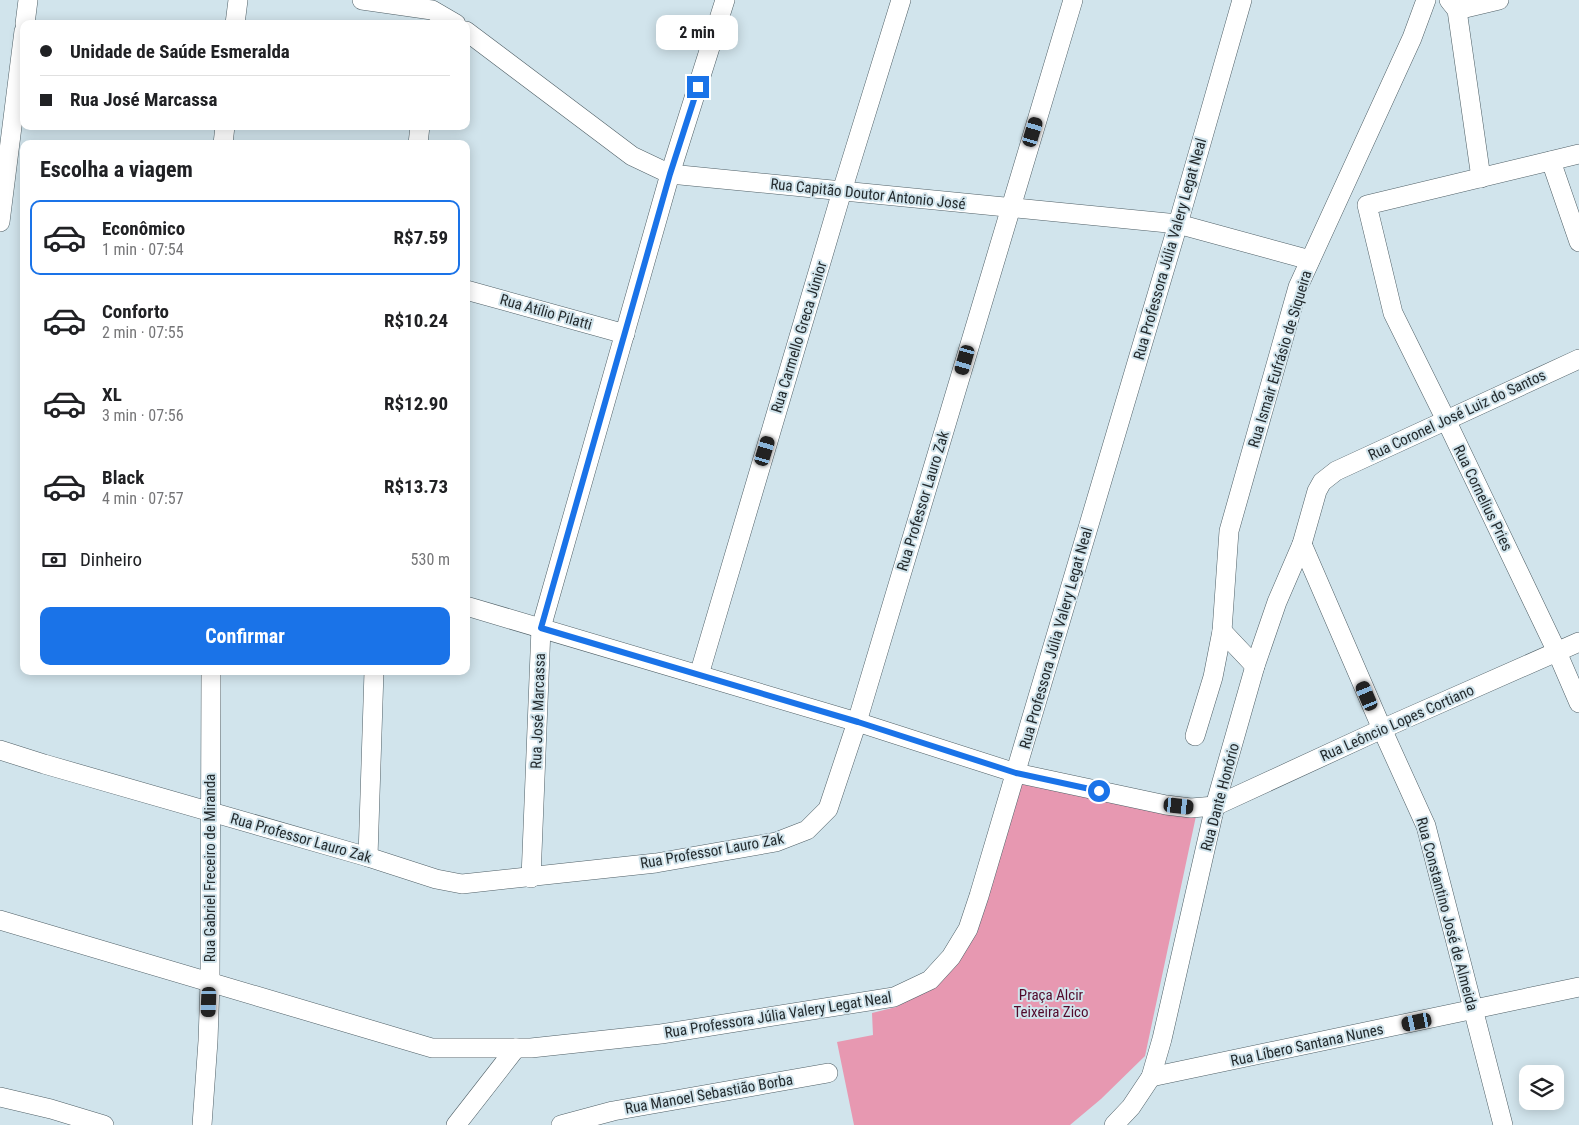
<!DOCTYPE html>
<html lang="pt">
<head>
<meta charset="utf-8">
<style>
	:root { --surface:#fff; --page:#f6f6f6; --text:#202124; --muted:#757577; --line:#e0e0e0; --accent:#1a73e8 }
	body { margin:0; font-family:"Roboto Condensed",sans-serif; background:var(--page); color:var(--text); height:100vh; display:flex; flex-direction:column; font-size:19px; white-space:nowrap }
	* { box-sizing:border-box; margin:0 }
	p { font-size:16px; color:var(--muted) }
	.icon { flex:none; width:28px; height:28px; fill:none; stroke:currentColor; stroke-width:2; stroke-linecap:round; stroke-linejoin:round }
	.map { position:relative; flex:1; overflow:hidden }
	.panel { position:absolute; left:20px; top:140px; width:450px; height:535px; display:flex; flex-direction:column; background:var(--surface); border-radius:10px; box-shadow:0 2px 12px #0003 }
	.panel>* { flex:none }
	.guide { position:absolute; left:20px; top:20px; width:450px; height:110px; border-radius:10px; box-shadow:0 2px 12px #0003; display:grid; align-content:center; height:110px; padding:0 20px; background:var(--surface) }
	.controls { position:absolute; left:1519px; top:1065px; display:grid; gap:10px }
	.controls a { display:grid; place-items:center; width:45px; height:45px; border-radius:10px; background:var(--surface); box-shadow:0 2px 12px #0003; font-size:25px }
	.end { position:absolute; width:22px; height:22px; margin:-11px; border:6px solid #1a73e8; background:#fff; box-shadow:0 0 0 2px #fff }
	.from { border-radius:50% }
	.bubble { position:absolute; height:35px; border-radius:10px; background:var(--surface); box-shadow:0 2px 12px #0003; font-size:16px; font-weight:700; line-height:35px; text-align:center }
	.car { position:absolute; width:15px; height:30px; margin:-15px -8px; border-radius:6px; box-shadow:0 0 4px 1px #0007; background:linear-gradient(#222 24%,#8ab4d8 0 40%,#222 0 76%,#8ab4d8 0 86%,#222 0) }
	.guide b { display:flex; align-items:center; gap:18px; height:48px; font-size:19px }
	.guide b+b { border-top:1px solid var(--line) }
	.guide i { width:12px; height:12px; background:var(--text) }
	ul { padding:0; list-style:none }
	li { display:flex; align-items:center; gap:15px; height:75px; margin:0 10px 8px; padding:0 10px; border:2px solid transparent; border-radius:10px }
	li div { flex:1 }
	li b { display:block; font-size:19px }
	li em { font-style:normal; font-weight:700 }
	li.current { border-color:var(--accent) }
	li>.icon { width:45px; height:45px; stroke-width:1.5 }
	h2 { padding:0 20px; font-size:22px; line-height:60px }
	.pay { display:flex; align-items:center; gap:12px; height:55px; padding:0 20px; font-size:19px }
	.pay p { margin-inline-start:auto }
	.button { display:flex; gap:10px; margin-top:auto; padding:10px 20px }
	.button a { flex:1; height:58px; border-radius:10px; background:var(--accent); color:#fff; font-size:20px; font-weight:700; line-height:58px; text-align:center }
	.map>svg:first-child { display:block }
	.green { fill:#e798b1 }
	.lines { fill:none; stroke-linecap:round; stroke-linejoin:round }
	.minor-casing { stroke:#4f5f66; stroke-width:20 }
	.minor { stroke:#fff; stroke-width:19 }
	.route { stroke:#1a73e8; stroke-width:6 }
	.labels { text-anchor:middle; stroke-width:4; stroke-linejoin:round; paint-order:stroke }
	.street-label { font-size:15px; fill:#242b2e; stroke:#d1e4ec }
	.park-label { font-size:15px; fill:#520a2b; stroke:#d1e4ec }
</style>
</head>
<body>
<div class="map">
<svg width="1579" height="1125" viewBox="0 0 1579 1125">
	<rect width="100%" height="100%" fill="#d1e4ec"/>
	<path class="green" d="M 1019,783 L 1196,816 L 1145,1056 L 1101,1099 L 1070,1125 L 854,1125 L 837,1042 L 873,1035 L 872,1013 L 896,1007 L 932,988 L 954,964 Z"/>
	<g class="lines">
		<defs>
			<g id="minor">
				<path d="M 362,0 L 432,10 L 456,24"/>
				<path d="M 1449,0 L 1457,10 L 1481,178"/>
				<path d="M 1457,10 L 1499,0"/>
				<path d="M 25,24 L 28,0"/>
				<path d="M 235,24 L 238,0"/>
				<path d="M 466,31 L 632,156 L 670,174 L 1178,224 L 1310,260"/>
				<path d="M 223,144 L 225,126"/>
				<path d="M 418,144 L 420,126"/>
				<path d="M 1579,154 L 1367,205 L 1393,313 L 1446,420 L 1557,652 L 1579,703"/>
				<path d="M 1551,161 L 1579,242"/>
				<path d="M 0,222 L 24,31"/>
				<path d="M 466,290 L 625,334"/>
				<path d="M 1302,544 L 1382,729 L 1426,826 L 1503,1125"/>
				<path d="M 466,606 L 857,722 L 1016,773 L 1166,805 L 1191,808 L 1215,806 L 1382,729 L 1579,642"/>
				<path d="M 1222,631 L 1255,666"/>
				<path d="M 699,675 L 842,191 L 901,0"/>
				<path d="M 1195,736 L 1213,677 L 1222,631 L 1229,531 L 1298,287 L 1412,38 L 1426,0"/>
				<path d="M 0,750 L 44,764 L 368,857 L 436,879 L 462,884 L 656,863 L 776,842 L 807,830 L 828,809 L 857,722 L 1073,0"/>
				<path d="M 368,857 L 374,671"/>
				<path d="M 531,878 L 541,628 L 670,174 L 725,0"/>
				<path d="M 0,920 L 432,1048 L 531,1048 L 661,1034 L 894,997 L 930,980 L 951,957 L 968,929 L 979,896 L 1178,224 L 1242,0"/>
				<path d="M 1151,1077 L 1579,987"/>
				<path d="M 0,1097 L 51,1109 L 104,1125"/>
				<path d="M 202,1125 L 208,1041 L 210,983 L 211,671"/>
				<path d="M 456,1125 L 516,1048"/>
				<path d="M 561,1125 L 613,1111 L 828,1073"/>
				<path d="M 1114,1125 L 1131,1107 L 1151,1077 L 1162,1039 L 1215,806 L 1255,666 L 1277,602 L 1302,544 L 1317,491 L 1322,482 L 1336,471 L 1579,359"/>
			</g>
		</defs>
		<use href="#minor" class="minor-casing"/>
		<use href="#minor" class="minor"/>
	</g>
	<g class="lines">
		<path class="route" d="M 698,87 L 670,174 L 541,628 L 858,722 L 1016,773 L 1099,791"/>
	</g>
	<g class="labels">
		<g class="street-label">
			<text transform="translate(868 194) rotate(6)" y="5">Rua Capitão Doutor Antonio José</text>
			<text transform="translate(1170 249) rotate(-74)" y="5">Rua Professora Júlia Valery Legat Neal</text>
			<text transform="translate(546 312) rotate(16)" y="5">Rua Atílio Pilatti</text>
			<text transform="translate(799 337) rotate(-73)" y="5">Rua Carmello Greca Júnior</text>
			<text transform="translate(1280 359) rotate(-73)" y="5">Rua Ismair Eufrásio de Siqueira</text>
			<text transform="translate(1457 415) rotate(-25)" y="5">Rua Coronel José Luiz do Santos</text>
			<text transform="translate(1483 498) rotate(64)" y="5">Rua Cornelius Pries</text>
			<text transform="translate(923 501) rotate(-73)" y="5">Rua Professor Lauro Zak</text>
			<text transform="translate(1056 638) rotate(-74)" y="5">Rua Professora Júlia Valery Legat Neal</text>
			<text transform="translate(538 711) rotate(-88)" y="5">Rua José Marcassa</text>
			<text transform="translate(1397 723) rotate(-24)" y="5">Rua Leôncio Lopes Cortiano</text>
			<text transform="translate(1220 797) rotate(-75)" y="5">Rua Dante Honório</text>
			<text transform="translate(301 838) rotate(16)" y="5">Rua Professor Lauro Zak</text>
			<text transform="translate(712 851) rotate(-10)" y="5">Rua Professor Lauro Zak</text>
			<text transform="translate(210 868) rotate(-90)" y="5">Rua Gabriel Freceiro de Miranda</text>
			<text transform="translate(1447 914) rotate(75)" y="5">Rua Constantino José de Almeida</text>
			<text transform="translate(778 1015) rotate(-9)" y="5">Rua Professora Júlia Valery Legat Neal</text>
			<text transform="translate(1307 1045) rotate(-12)" y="5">Rua Líbero Santana Nunes</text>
			<text transform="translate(709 1094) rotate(-10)" y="5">Rua Manoel Sebastião Borba</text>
		</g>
		<g class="park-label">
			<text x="1051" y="1000">Praça Alcir<tspan x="1051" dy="17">Teixeira Zico</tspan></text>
		</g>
	</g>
</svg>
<div class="controls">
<a><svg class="icon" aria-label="layers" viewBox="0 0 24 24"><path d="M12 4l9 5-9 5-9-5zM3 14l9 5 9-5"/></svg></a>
</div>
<i class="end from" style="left:1099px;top:791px"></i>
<i class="end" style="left:698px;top:87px"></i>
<div class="bubble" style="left:656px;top:15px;width:82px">2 min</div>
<i class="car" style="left:1033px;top:132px;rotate:17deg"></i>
<i class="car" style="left:965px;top:360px;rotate:196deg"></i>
<i class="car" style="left:765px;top:451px;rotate:17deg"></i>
<i class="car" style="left:1367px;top:696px;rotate:337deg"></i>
<i class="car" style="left:1179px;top:806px;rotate:96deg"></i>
<i class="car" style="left:209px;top:1002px;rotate:182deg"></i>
<i class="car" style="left:1417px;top:1022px;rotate:258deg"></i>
<div class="guide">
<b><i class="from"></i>Unidade de Saúde Esmeralda</b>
<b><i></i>Rua José Marcassa</b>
</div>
<section class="panel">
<h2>Escolha a viagem</h2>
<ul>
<li class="current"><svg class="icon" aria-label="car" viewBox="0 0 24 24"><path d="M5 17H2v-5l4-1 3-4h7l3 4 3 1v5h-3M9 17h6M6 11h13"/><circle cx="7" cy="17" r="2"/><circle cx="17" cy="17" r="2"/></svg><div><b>Econômico</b><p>1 min · 07:54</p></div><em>R$7.59</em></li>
<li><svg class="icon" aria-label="car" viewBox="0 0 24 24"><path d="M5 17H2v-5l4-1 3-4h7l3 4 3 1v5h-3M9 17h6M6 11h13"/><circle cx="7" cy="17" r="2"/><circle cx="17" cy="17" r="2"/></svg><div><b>Conforto</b><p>2 min · 07:55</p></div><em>R$10.24</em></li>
<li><svg class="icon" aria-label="car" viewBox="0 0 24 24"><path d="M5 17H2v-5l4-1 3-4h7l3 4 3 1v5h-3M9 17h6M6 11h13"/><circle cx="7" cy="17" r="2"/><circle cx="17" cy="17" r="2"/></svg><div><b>XL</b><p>3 min · 07:56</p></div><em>R$12.90</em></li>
<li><svg class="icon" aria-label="car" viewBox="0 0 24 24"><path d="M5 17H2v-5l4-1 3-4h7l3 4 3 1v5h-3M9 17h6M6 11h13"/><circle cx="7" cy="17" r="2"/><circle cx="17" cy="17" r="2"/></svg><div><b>Black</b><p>4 min · 07:57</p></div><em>R$13.73</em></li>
</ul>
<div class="pay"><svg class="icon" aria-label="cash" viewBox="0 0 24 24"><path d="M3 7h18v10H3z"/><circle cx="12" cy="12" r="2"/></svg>Dinheiro<p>530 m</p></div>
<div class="button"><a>Confirmar</a></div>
</section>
</div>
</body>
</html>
